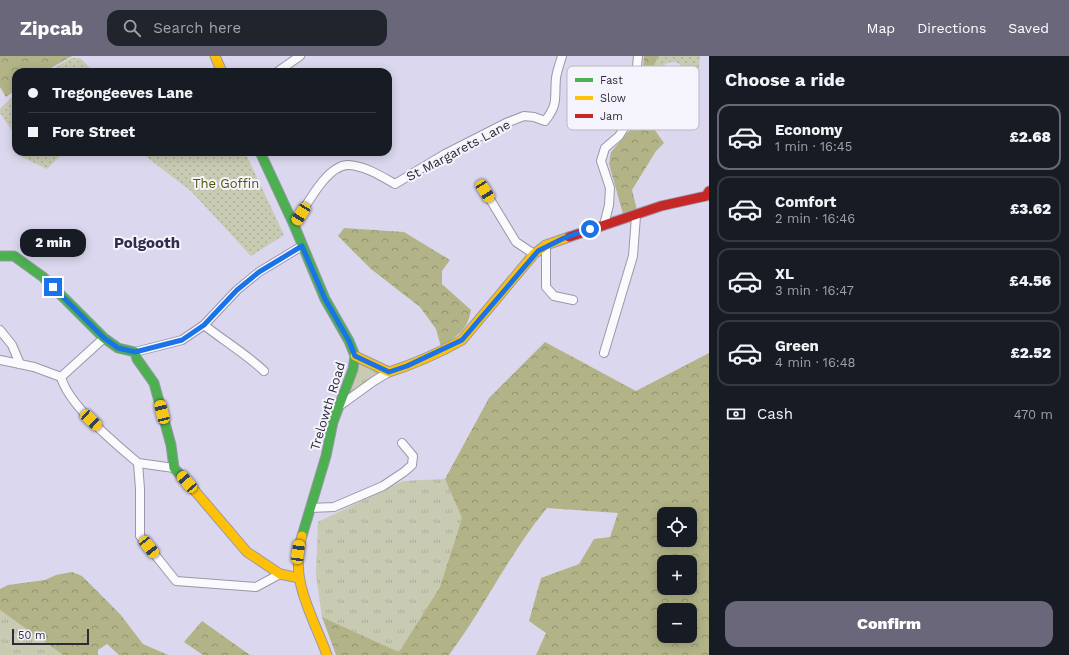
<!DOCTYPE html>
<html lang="en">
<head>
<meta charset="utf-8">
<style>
	:root { --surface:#171b24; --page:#20242c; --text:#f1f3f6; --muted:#9ea1a6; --line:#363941; --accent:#6b677a }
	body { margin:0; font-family:"Work Sans",sans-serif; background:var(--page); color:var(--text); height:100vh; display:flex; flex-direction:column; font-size:15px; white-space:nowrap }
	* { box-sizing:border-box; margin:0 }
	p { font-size:13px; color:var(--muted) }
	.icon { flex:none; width:22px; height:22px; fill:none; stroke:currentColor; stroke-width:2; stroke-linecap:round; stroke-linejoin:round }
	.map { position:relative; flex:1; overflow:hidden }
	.details { display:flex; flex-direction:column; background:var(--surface); width:360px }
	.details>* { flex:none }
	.hud { position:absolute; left:12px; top:12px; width:380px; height:88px; border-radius:12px; box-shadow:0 2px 10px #0003; display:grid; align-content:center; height:88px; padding:0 16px; background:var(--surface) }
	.buttons { position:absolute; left:657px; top:451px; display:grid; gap:8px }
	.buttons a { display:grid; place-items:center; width:40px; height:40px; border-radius:8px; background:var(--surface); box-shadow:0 2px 10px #0003; font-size:20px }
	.scale { position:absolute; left:12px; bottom:10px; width:77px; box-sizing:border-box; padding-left:4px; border:2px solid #2e2b3b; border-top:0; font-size:11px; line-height:14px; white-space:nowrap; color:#2e2b3b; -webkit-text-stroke:3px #f5f4fc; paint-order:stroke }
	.end { position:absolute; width:18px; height:18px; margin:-9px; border:5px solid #1a73e8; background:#fff; box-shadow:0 0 0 2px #fff }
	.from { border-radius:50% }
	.bubble { position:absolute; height:28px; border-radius:12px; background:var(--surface); box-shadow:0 2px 10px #0003; font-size:13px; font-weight:800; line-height:28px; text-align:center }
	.car { position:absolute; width:12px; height:24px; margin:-12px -6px; border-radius:5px; box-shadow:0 0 3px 1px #0007; background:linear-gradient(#f5c518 24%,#345 0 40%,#f5c518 0 76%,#345 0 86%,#f5c518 0) }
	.hud b { display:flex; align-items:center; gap:14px; height:38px; font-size:15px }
	.hud b+b { border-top:1px solid var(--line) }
	.hud i { width:10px; height:10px; background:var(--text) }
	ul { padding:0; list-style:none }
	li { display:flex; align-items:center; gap:12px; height:66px; margin:0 8px 6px; padding:0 8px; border:2px solid var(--line); border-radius:12px }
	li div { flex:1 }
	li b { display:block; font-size:15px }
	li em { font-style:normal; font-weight:800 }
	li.current { border-color:var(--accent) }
	li>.icon { width:36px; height:36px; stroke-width:1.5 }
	h2 { padding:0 16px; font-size:18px; line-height:48px }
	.pay { display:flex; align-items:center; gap:10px; height:44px; padding:0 16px; font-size:15px }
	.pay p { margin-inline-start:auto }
	.cta { display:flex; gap:8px; margin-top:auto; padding:8px 16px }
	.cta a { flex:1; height:46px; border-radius:12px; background:var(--accent); color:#fff; font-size:16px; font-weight:800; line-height:46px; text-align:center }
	header { display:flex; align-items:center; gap:24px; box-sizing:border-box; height:56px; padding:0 20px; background:var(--accent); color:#fff }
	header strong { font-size:19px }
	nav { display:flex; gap:22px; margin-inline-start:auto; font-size:14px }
	.search { width:280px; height:36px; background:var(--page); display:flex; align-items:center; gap:10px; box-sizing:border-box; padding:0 14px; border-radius:12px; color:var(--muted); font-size:15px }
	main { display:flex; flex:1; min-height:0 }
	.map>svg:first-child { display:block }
	.grass { fill:url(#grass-tufts) }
	.forest { fill:url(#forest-crowns); fill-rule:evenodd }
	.park { fill:url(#park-dots) }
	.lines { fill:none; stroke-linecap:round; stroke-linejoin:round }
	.street-casing { stroke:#9b97a9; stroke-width:10 }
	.fast-casing { stroke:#9b97a9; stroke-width:11 }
	.slow-casing { stroke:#9b97a9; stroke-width:11 }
	.jam-casing { stroke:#9b97a9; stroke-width:11 }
	.street { stroke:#faf9fc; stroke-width:8 }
	.fast { stroke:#4caf50; stroke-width:9 }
	.slow { stroke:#ffc107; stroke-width:9 }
	.jam { stroke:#c62828; stroke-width:9 }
	.route { stroke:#1a73e8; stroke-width:5 }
	.labels { text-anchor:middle; stroke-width:4; stroke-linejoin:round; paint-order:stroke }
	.street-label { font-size:13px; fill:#2e2b3b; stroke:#f5f4fc }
	.park-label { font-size:13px; fill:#515609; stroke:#f5f4fc }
	.quarter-label { font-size:15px; font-weight:bold; fill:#332c4c; stroke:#f5f4fc }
	.key { fill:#f5f4fc; stroke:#b9b8c2; stroke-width:1 }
	.key-label { font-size:11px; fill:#2e2b3b }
</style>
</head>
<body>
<header>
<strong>Zipcab</strong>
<div class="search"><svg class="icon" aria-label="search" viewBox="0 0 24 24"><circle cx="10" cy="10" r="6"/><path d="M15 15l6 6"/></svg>Search here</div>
<nav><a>Map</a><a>Directions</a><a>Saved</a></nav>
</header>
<main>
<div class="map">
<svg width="709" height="599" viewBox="0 0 709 599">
	<defs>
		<pattern id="grass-tufts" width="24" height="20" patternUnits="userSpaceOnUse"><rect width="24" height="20" fill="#c8cab2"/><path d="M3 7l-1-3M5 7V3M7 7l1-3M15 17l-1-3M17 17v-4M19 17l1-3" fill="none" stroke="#acae9a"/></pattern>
		<pattern id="forest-crowns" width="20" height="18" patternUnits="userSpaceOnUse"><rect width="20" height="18" fill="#b2b487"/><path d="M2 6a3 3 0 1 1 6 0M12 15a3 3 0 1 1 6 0" fill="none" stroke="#919370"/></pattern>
		<pattern id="park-dots" width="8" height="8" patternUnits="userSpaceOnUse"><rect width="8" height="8" fill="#c8cab2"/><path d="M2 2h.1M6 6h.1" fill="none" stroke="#acae9a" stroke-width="1.8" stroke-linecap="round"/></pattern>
	</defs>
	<rect width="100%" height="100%" fill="#dbd7ee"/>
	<g class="grass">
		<path d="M 355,300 L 389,316 L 340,344 Z"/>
		<path d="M 445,423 L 462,462 L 440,531 L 399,596 L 322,561 L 316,519 L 318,466 L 403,425 Z"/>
		<path d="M 0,554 L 2,555 L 63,599 L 0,599 Z"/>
	</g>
	<g class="forest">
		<path d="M 0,0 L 72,0 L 44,16 L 16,16 L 16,34 L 6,41 L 0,31 Z"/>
		<path d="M 644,0 L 659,0 L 653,12 L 662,16 L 664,33 L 652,70 L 664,87 L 656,95 L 632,134 L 637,154 L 623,158 L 609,108 L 611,96 L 631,73 L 638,59 Z"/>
		<path d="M 344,172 L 404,176 L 450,204 L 442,215 L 442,228 L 471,254 C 467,275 458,279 441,291 L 436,273 L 420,251 L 371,213 L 338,180 Z"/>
		<path d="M 545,286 L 636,335 L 709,297 L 709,599 L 536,599 L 546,577 L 529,565 L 541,522 L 579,508 L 594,483 L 610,481 L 618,457 L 547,452 C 509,498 484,552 449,599 L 336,599 L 322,561 L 399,596 L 440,531 L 462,462 L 445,423 L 489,342 ZM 664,458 L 690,458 L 690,484 L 664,484 ZM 664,506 L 690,506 L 690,532 L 664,532 ZM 664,554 L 690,554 L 690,580 L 664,580 Z"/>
		<path d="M 72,516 L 82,520 L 120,558 L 143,588 L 168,599 L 119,599 L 107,588 L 98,594 L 98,599 L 63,599 L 0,554 L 0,533 L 8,529 L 45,524 L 56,519 Z"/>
		<path d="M 202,565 L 250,599 L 203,599 L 184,586 Z"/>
	</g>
	<g class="park">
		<path d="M 659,0 L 700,0 L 697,33 L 683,33 C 684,19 685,0 665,8 L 662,16 L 653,12 Z"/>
		<path d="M 71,2 L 80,2 L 94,16 L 48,16 Z"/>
		<path d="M 16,37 L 16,81 L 0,57 L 0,53 Z"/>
		<path d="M 22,96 L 64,96 L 47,113 L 22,101 Z"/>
		<path d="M 140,96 L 245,96 L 284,179 L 251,200 L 191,135 Z"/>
	</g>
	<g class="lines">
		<defs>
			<g id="street">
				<path d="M 277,16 L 300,0"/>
				<path d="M 485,135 L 516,186 L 534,198"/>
				<path d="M 294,169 C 305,153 326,108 349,109 C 365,110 381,120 395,128 L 445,98 L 506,67 L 524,60 L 534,61 L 545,65 C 559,47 554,42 556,22 C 557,15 560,7 562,0"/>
				<path d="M 604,169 L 609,149 L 610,132 L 601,105 L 605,92 L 619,80 L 632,59 L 638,0"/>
				<path d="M 546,189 L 546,231 L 554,240 L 573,244"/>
				<path d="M 204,269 C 224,285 245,297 264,315"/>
				<path d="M 0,274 L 12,289 L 20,308"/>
				<path d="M 135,296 L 182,284 L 204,269 L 237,234 L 259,216 L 302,190"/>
				<path d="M 604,297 L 633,200 L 636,160"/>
				<path d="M 0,304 L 34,311 L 61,321 L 104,282"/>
				<path d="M 61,321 C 69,350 115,387 138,407 L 140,433 L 140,480 L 176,525 L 256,531 L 280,518"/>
				<path d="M 338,351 L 374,325 L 389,316"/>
				<path d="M 138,407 L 174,412"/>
				<path d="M 310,452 L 334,451 L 383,430 L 404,416 L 412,409 L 413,400 L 402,387"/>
			</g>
			<g id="fast">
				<path d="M 260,96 L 294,169 L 325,243 L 349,285 L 355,300 L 353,313 L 333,366 L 326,400 L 302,480"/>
				<path d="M 0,200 L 14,200 L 43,221 L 104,282 L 118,292 L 135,296 L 137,303 L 154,327 L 171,389 L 174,412 L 195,435"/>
			</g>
			<g id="slow">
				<path d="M 215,0 L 222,16"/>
				<path d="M 355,300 L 389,316 C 414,308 439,297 462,284 L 534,198 L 546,189 L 569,181"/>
				<path d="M 195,435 L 247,496 L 280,518 L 299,522"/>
				<path d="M 302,480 C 289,524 312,558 327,599"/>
			</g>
			<path id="jam" d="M 569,181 L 661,150 L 706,140 L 709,135"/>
		</defs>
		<use href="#street" class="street-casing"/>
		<use href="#fast" class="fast-casing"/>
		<use href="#slow" class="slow-casing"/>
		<use href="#jam" class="jam-casing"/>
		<use href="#street" class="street"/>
		<use href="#fast" class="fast"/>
		<use href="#slow" class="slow"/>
		<use href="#jam" class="jam"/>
	</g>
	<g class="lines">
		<path class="route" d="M 53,231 L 104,282 L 118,292 L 135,296 L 182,284 L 204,269 L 237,234 L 259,216 L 302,190 L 325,243 L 349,285 L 355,300 L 389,316 L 407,310 L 462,284 L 538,195 L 564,182 L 590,173"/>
	</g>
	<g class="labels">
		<g class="street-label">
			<text transform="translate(458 94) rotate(-28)" y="5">St Margarets Lane</text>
			<text transform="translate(327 350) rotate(-73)" y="5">Trelowth Road</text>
		</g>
		<g class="park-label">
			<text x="226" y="132">The Goffin</text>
		</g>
		<g class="quarter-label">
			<text x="147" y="192">Polgooth</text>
		</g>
	</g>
	<rect x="567" y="10" width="132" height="64" rx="6" class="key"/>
	<rect x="575" y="22" width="18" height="4" fill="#4caf50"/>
	<rect x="575" y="40" width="18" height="4" fill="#ffc107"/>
	<rect x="575" y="58" width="18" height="4" fill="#c62828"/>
	<g class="key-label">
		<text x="600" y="28">Fast</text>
		<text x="600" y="46">Slow</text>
		<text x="600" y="64">Jam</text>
	</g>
</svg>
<div class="buttons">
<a><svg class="icon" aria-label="locate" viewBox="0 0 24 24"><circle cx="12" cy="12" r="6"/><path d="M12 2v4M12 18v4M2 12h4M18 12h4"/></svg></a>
<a>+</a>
<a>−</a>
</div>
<div class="scale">50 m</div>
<i class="end from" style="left:590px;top:173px"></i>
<i class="end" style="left:53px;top:231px"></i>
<div class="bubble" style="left:20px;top:173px;width:66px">2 min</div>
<i class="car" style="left:485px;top:135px;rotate:148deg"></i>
<i class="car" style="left:301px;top:158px;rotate:212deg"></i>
<i class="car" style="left:162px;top:356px;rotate:346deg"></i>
<i class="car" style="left:91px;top:364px;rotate:133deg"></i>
<i class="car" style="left:187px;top:426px;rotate:319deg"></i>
<i class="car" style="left:149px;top:491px;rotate:142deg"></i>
<i class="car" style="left:298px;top:496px;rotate:7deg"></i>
<div class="hud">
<b><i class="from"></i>Tregongeeves Lane</b>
<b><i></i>Fore Street</b>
</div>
</div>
<section class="details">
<h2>Choose a ride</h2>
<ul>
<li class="current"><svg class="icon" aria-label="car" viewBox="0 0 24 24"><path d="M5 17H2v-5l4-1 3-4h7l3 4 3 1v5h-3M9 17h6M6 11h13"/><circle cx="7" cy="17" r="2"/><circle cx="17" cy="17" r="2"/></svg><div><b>Economy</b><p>1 min · 16:45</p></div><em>£2.68</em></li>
<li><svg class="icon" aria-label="car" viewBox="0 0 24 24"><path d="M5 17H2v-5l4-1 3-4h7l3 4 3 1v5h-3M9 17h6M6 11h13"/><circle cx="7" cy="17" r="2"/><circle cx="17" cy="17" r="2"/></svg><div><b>Comfort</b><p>2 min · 16:46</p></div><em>£3.62</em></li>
<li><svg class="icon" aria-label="car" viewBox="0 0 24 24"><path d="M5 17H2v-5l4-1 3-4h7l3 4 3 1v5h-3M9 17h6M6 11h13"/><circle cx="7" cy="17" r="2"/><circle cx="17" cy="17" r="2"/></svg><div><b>XL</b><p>3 min · 16:47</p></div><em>£4.56</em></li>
<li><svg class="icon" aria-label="car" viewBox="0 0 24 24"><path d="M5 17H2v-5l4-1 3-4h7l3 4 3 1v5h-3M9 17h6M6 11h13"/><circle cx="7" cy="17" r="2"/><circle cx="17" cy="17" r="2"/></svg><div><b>Green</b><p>4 min · 16:48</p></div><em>£2.52</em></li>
</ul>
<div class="pay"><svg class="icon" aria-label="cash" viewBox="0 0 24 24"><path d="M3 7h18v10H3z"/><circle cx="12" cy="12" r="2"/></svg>Cash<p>470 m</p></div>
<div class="cta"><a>Confirm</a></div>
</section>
</main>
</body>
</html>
